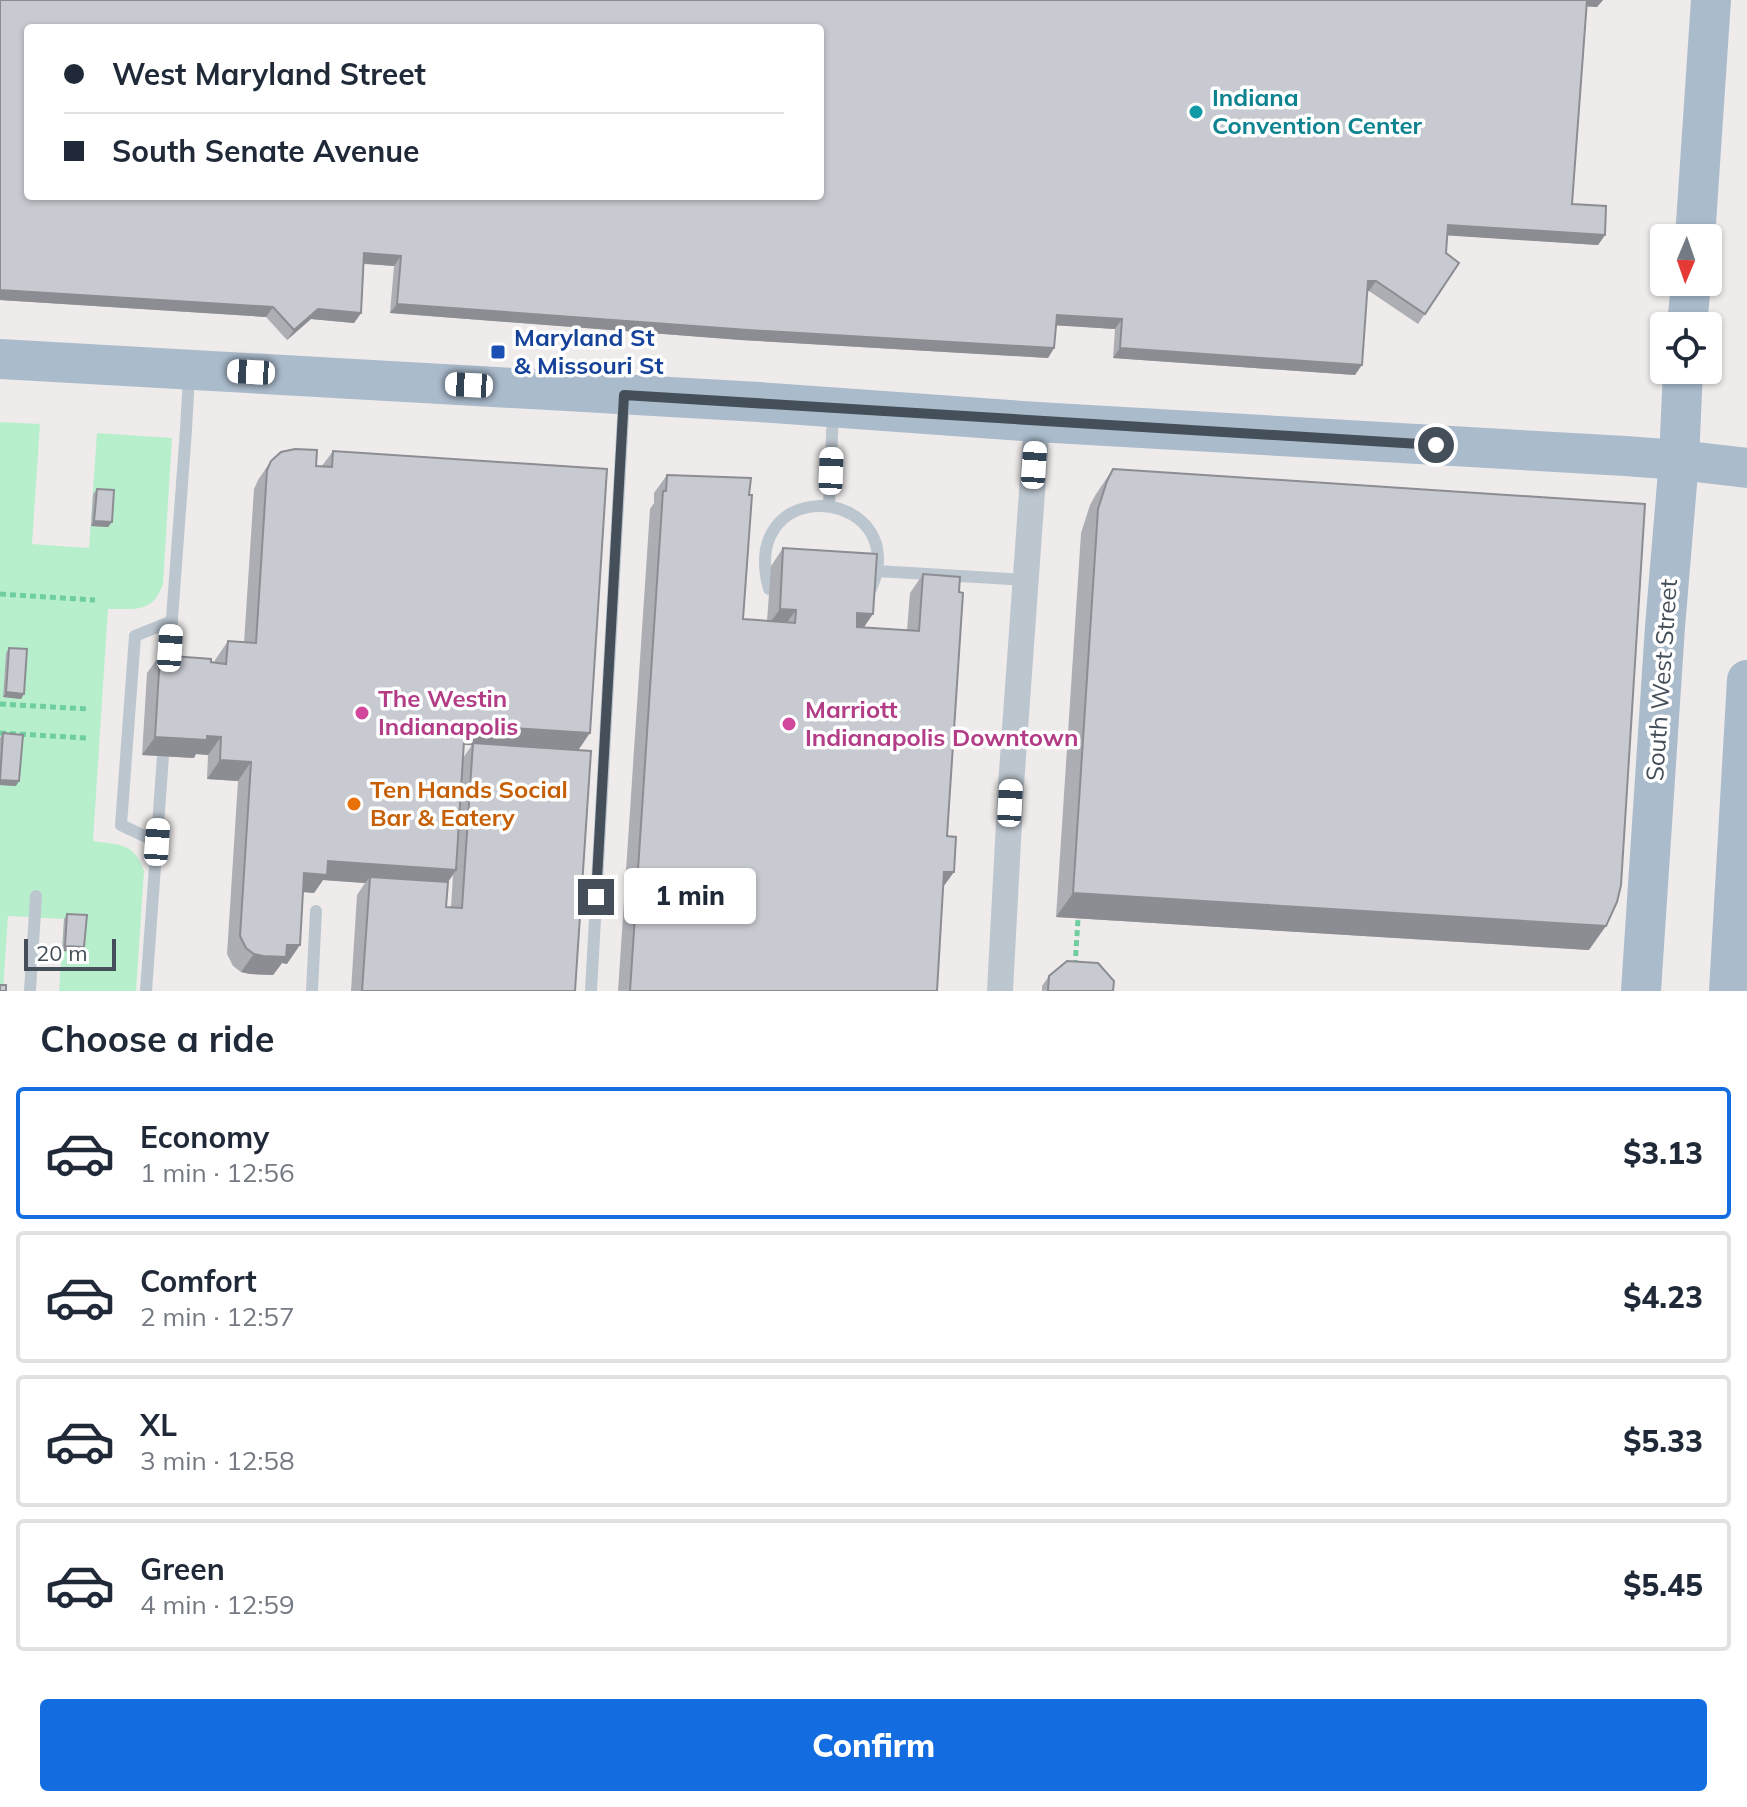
<!DOCTYPE html>
<html lang="en">
<head>
<meta charset="utf-8">
<style>
	:root { --surface:#fff; --page:#f6f6f7; --text:#1f2937; --muted:#747a83; --line:#e0e1e3; --accent:#136de1 }
	body { margin:0; font-family:Mulish,sans-serif; background:var(--page); color:var(--text); height:100vh; display:flex; flex-direction:column; font-size:30px; white-space:nowrap }
	* { box-sizing:border-box; margin:0 }
	p { font-size:26px; color:var(--muted) }
	.icon { flex:none; width:44px; height:44px; fill:none; stroke:currentColor; stroke-width:2; stroke-linecap:round; stroke-linejoin:round }
	.map { position:relative; height:991px; overflow:hidden }
	.drawer { display:flex; flex-direction:column; background:var(--surface); flex:1 }
	.drawer>* { flex:none }
	.banner { position:absolute; left:24px; top:24px; width:800px; height:176px; border-radius:8px; box-shadow:0 2px 6px #0004; display:grid; align-content:center; height:176px; padding:0 40px; background:var(--surface) }
	.needle { width:52px; rotate:182deg }
	.controls { position:absolute; left:1650px; top:224px; display:grid; gap:16px }
	.controls a { display:grid; place-items:center; width:72px; height:72px; border-radius:8px; background:var(--surface); box-shadow:0 2px 6px #0004; font-size:40px }
	.scale { position:absolute; left:24px; bottom:20px; width:92px; box-sizing:border-box; padding-left:8px; border:4px solid #444f59; border-top:0; font-size:22px; line-height:28px; white-space:nowrap; color:#444f59; -webkit-text-stroke:6px #fff; paint-order:stroke }
	.end { position:absolute; width:36px; height:36px; margin:-18px; border:10px solid #444f59; background:#fff; box-shadow:0 0 0 4px #fff }
	.from { border-radius:50% }
	.bubble { position:absolute; height:56px; border-radius:8px; background:var(--surface); box-shadow:0 2px 6px #0004; font-size:26px; font-weight:800; line-height:56px; text-align:center }
	.car { position:absolute; width:24px; height:48px; margin:-24px -12px; border-radius:10px; box-shadow:0 0 6px 2px #0007; background:linear-gradient(#fff 24%,#345 0 40%,#fff 0 76%,#345 0 86%,#fff 0) }
	.banner b { display:flex; align-items:center; gap:28px; height:76px; font-size:30px }
	.banner b+b { border-top:2px solid var(--line) }
	.banner i { width:20px; height:20px; background:var(--text) }
	ul { padding:0; list-style:none }
	li { display:flex; align-items:center; gap:24px; height:132px; margin:0 16px 12px; padding:0 24px; border:4px solid var(--line); border-radius:8px }
	li div { flex:1 }
	li b { display:block; font-size:30px }
	li em { font-style:normal; font-weight:800 }
	li.selected { border-color:var(--accent) }
	li>.icon { width:72px; height:72px; stroke-width:1.5 }
	h2 { padding:0 40px; font-size:36px; line-height:96px }
	.action { display:flex; gap:16px; margin-top:auto; padding:16px 40px }
	.action a { flex:1; height:92px; border-radius:8px; background:var(--accent); color:#fff; font-size:32px; font-weight:800; line-height:92px; text-align:center }
	.map>svg:first-child { display:block }
	.green { fill:#b7efcd }
	.lines { fill:none; stroke-linecap:round; stroke-linejoin:round }
	.path { stroke:#6ece9f; stroke-width:5; stroke-dasharray:6 4; stroke-linecap:butt }
	.lane { stroke:#bcc6cf; stroke-width:12 }
	.street { stroke:#bcc6cf; stroke-width:26 }
	.primary { stroke:#abc; stroke-width:40 }
	.wall { fill:#acaeb4; fill-rule:evenodd }
	.shaded-wall { fill:#8c8d92 }
	.building { fill:#c8cad1; stroke:#8c8d92; stroke-width:2; fill-rule:evenodd }
	.route { stroke:#444f59; stroke-width:10 }
	.culture-dot { fill:#0f9aa8; stroke:#fff; stroke-width:3 }
	.transit-dot { fill:#1a4fb4; stroke:#fff; stroke-width:3 }
	.hotel-dot { fill:#d1479c; stroke:#fff; stroke-width:3 }
	.food-dot { fill:#e8710a; stroke:#fff; stroke-width:3 }
	.labels { text-anchor:middle; stroke-width:7; stroke-linejoin:round; paint-order:stroke }
	.culture-label { font-size:24px; font-weight:bold; fill:#0d838f; stroke:#fff; text-anchor:start }
	.transit-label { font-size:24px; font-weight:bold; fill:#164399; stroke:#fff; text-anchor:start }
	.street-label { font-size:24px; fill:#444f59; stroke:#fff }
	.hotel-label { font-size:24px; font-weight:bold; fill:#b23c85; stroke:#fff; text-anchor:start }
	.food-label { font-size:24px; font-weight:bold; fill:#c56008; stroke:#fff; text-anchor:start }
</style>
</head>
<body>
<div class="map">
<svg width="1747" height="991" viewBox="0 0 1747 991">
	<rect width="100%" height="100%" fill="#efebeb"/>
	<path class="green" d="M 0,422 L 40,424 L 32,544 L 89,548 L 97,433 L 172,438 L 163,584 C 152,615 134,608 108,609 L 93,841 C 119,845 134,842 144,871 L 136,991 L 59,991 L 64,919 L 8,916 L 3,991 L 0,991 Z"/>
	<g class="lines">
		<g class="path">
			<path d="M 0,594 L 95,600"/>
			<path d="M 0,704 L 88,709"/>
			<path d="M 0,733 L 86,738"/>
			<path d="M 1075,966 L 1078,919"/>
		</g>
		<g class="lane">
			<path d="M 829,505 L 833,412"/>
			<path d="M 877,571 L 1026,580"/>
			<path d="M 769,589 C 739,479 891,484 877,571 C 876,577 873,583 871,589"/>
			<path d="M 168,672 L 186,430 L 189,375"/>
			<path d="M 157,842 L 121,825 L 135,636 L 172,621"/>
			<path d="M 30,991 L 36,896"/>
			<path d="M 146,991 L 163,756"/>
			<path d="M 312,991 L 316,911"/>
			<path d="M 591,991 L 624,399"/>
		</g>
		<path class="street" d="M 1000,991 L 1011,785 L 1037,422"/>
		<g class="primary">
			<path d="M 1695,238 L 1711,0"/>
			<path d="M 1687,326 L 1691,282"/>
			<path d="M 0,359 L 759,402 L 1037,422 L 1625,456 L 1679,460 L 1747,468"/>
			<path d="M 1641,991 L 1665,627 L 1679,460 L 1683,370"/>
			<path d="M 1729,991 L 1747,680"/>
		</g>
	</g>
	<g class="wall">
		<path d="M 0,0 L 1603,0 L 1597,7 L 1586,6 L 1572,204 L 1605,235 L 1598,245 L 1447,235 L 1446,253 L 1459,263 L 1418,324 L 1369,291 L 1367,291 L 1355,375 L 1113,358 L 1115,329 L 1056,325 L 1054,348 L 1048,358 L 741,340 L 390,313 L 394,266 L 364,264 L 361,313 L 354,323 L 311,319 L 287,340 L 266,317 L 0,300 Z"/>
		<path d="M 333,451 L 578,750 L 575,991 L 351,991 L 357,895 L 365,883 L 323,880 L 314,893 L 303,892 L 287,964 L 282,963 L 273,975 L 250,974 L 241,972 L 233,966 L 227,954 L 238,781 L 207,779 L 208,755 L 196,754 L 194,758 L 142,755 L 147,673 L 160,655 L 215,663 L 215,660 L 228,641 L 244,643 L 254,489 L 258,480 L 271,461 L 322,466 ZM 464,744 L 472,745 L 463,758 ZM 453,875 L 451,907 L 446,907 L 448,882 Z"/>
		<path d="M 1113,469 L 1589,950 L 1056,917 L 1081,533 L 1090,505 L 1096,494 Z"/>
		<path d="M 667,475 L 749,495 L 743,619 L 767,621 L 771,566 L 783,548 L 864,627 L 907,630 L 910,593 L 923,574 L 943,888 L 937,991 L 618,991 L 650,509 L 654,503 L 654,493 Z"/>
		<path d="M 97,489 L 112,522 L 108,527 L 91,526 L 93,494 Z"/>
		<path d="M 9,648 L 24,694 L 21,699 L 3,697 L 6,653 Z"/>
		<path d="M 3,733 L 16,786 L 0,785 L 0,738 Z"/>
		<path d="M 67,914 L 81,952 L 62,951 L 64,919 Z"/>
		<path d="M 1049,976 L 1113,991 L 1042,991 L 1042,986 Z"/>
	</g>
	<g class="shaded-wall">
		<path d="M 1584,0 L 1603,0 L 1597,7 L 1580,6 Z"/>
		<path d="M 1448,225 L 1605,235 L 1598,245 L 1441,235 Z"/>
		<path d="M 364,253 L 401,256 L 394,266 L 357,263 Z"/>
		<path d="M 1368,281 L 1376,281 L 1369,291 L 1361,291 Z"/>
		<path d="M 0,290 L 273,307 L 266,317 L 0,300 Z"/>
		<path d="M 397,304 L 1054,348 L 1048,358 L 741,340 L 390,313 Z"/>
		<path d="M 318,309 L 361,313 L 354,323 L 311,319 L 287,340 L 294,330 Z"/>
		<path d="M 1057,315 L 1122,319 L 1115,329 L 1050,325 Z"/>
		<path d="M 1120,348 L 1362,365 L 1355,375 L 1113,358 Z"/>
		<path d="M 94,521 L 112,522 L 108,527 L 91,526 Z"/>
		<path d="M 780,609 L 796,610 L 783,628 L 767,627 Z"/>
		<path d="M 857,613 L 873,614 L 860,633 L 845,632 Z"/>
		<path d="M 6,692 L 24,694 L 21,699 L 3,697 Z"/>
		<path d="M 465,725 L 590,733 L 577,752 L 452,744 Z"/>
		<path d="M 207,736 L 221,737 L 208,755 L 196,754 L 194,758 L 142,755 L 155,737 Z"/>
		<path d="M 220,760 L 251,762 L 238,781 L 207,779 Z"/>
		<path d="M 0,780 L 19,781 L 16,786 L 0,785 Z"/>
		<path d="M 328,861 L 456,870 L 443,889 L 370,877 L 365,883 L 323,880 L 314,893 L 292,891 L 304,873 Z"/>
		<path d="M 944,872 L 954,872 L 941,890 Z"/>
		<path d="M 1073,893 L 1606,926 L 1589,950 L 1056,917 Z"/>
		<path d="M 287,945 L 300,945 L 287,964 L 282,963 L 273,975 L 250,974 L 241,972 L 254,954 Z"/>
		<path d="M 65,946 L 84,947 L 81,952 L 62,951 Z"/>
	</g>
	<g class="building">
		<path d="M 0,0 L 1587,0 L 1572,204 L 1606,206 L 1605,235 L 1448,225 L 1446,253 L 1459,263 L 1425,314 L 1376,281 L 1368,281 L 1362,365 L 1120,348 L 1122,319 L 1057,315 L 1054,348 L 748,330 L 397,304 L 401,256 L 364,253 L 361,313 L 318,309 L 294,330 L 273,307 L 0,290 ZM 28,28 L 820,28 L 820,196 L 28,196 Z"/>
		<path d="M 295,449 L 317,450 L 316,466 L 332,467 L 333,451 L 607,469 L 590,733 L 465,725 L 456,870 L 328,861 L 327,875 L 304,873 L 300,945 L 287,945 L 286,957 L 263,956 L 254,954 L 246,948 L 240,936 L 251,762 L 220,760 L 221,737 L 207,736 L 207,740 L 155,737 L 160,655 L 211,659 L 211,662 L 226,664 L 228,641 L 256,643 L 267,470 L 271,461 L 281,452 Z"/>
		<path d="M 1113,469 L 1645,504 L 1621,885 L 1617,902 L 1606,926 L 1073,893 L 1098,509 L 1107,481 Z"/>
		<path d="M 667,475 L 751,478 L 749,495 L 752,495 L 743,619 L 795,623 L 796,610 L 780,609 L 783,548 L 877,554 L 873,614 L 857,613 L 857,627 L 919,631 L 923,574 L 960,577 L 959,592 L 963,593 L 947,836 L 956,837 L 954,872 L 944,872 L 937,991 L 630,991 L 663,491 L 666,491 Z"/>
		<path d="M 97,489 L 114,490 L 112,522 L 94,521 Z"/>
		<path d="M 9,648 L 27,649 L 24,694 L 6,692 Z"/>
		<path d="M 3,733 L 23,735 L 19,781 L 0,780 Z"/>
		<path d="M 473,743 L 591,751 L 575,991 L 362,991 L 370,877 L 448,882 L 446,907 L 462,908 Z"/>
		<path d="M 67,914 L 87,915 L 84,947 L 65,946 Z"/>
		<path d="M 1067,961 L 1098,963 L 1114,981 L 1113,991 L 1048,991 L 1049,976 Z"/>
		<rect x="0" y="985" width="6" height="6"/>
	</g>
	<g class="lines">
		<path class="route" d="M 596,897 L 624,395 L 1436,445"/>
	</g>
	<circle class="culture-dot" cx="1196" cy="112" r="8"/>
	<rect class="transit-dot" x="490" y="344" width="16" height="16" rx="4"/>
	<g class="hotel-dot">
		<circle cx="362" cy="713" r="8"/>
		<circle cx="789" cy="724" r="8"/>
	</g>
	<circle class="food-dot" cx="354" cy="804" r="8"/>
	<g class="labels">
		<g class="culture-label">
			<text x="1212" y="106">Indiana<tspan x="1212" dy="28">Convention Center</tspan></text>
		</g>
		<g class="transit-label">
			<text x="514" y="346">Maryland St<tspan x="514" dy="28">&amp; Missouri St</tspan></text>
		</g>
		<g class="street-label">
			<text transform="translate(1662 680) rotate(-86)" y="8">South West Street</text>
		</g>
		<g class="hotel-label">
			<text x="378" y="707">The Westin<tspan x="378" dy="28">Indianapolis</tspan></text>
			<text x="805" y="718">Marriott<tspan x="805" dy="28">Indianapolis Downtown</tspan></text>
		</g>
		<g class="food-label">
			<text x="370" y="798">Ten Hands Social<tspan x="370" dy="28">Bar &amp; Eatery</tspan></text>
		</g>
	</g>
</svg>
<div class="controls">
<a><svg class="needle" viewBox="-14 -14 28 28"><path d="M0-13l5 13h-10z" fill="#e53935"/><path d="M0 13l5-13h-10z" fill="#747a83"/></svg></a>
<a><svg class="icon" aria-label="locate" viewBox="0 0 24 24"><circle cx="12" cy="12" r="6"/><path d="M12 2v4M12 18v4M2 12h4M18 12h4"/></svg></a>
</div>
<div class="scale">20 m</div>
<i class="end from" style="left:1436px;top:445px"></i>
<i class="end" style="left:596px;top:897px"></i>
<div class="bubble" style="left:624px;top:868px;width:132px">1 min</div>
<i class="car" style="left:251px;top:372px;rotate:273deg"></i>
<i class="car" style="left:469px;top:385px;rotate:273deg"></i>
<i class="car" style="left:1034px;top:465px;rotate:4deg"></i>
<i class="car" style="left:831px;top:471px;rotate:2deg"></i>
<i class="car" style="left:170px;top:648px;rotate:4deg"></i>
<i class="car" style="left:1010px;top:803px;rotate:3deg"></i>
<i class="car" style="left:157px;top:842px;rotate:4deg"></i>
<div class="banner">
<b><i class="from"></i>West Maryland Street</b>
<b><i></i>South Senate Avenue</b>
</div>
</div>
<section class="drawer">
<h2>Choose a ride</h2>
<ul>
<li class="selected"><svg class="icon" aria-label="car" viewBox="0 0 24 24"><path d="M5 17H2v-5l4-1 3-4h7l3 4 3 1v5h-3M9 17h6M6 11h13"/><circle cx="7" cy="17" r="2"/><circle cx="17" cy="17" r="2"/></svg><div><b>Economy</b><p>1 min · 12:56</p></div><em>$3.13</em></li>
<li><svg class="icon" aria-label="car" viewBox="0 0 24 24"><path d="M5 17H2v-5l4-1 3-4h7l3 4 3 1v5h-3M9 17h6M6 11h13"/><circle cx="7" cy="17" r="2"/><circle cx="17" cy="17" r="2"/></svg><div><b>Comfort</b><p>2 min · 12:57</p></div><em>$4.23</em></li>
<li><svg class="icon" aria-label="car" viewBox="0 0 24 24"><path d="M5 17H2v-5l4-1 3-4h7l3 4 3 1v5h-3M9 17h6M6 11h13"/><circle cx="7" cy="17" r="2"/><circle cx="17" cy="17" r="2"/></svg><div><b>XL</b><p>3 min · 12:58</p></div><em>$5.33</em></li>
<li><svg class="icon" aria-label="car" viewBox="0 0 24 24"><path d="M5 17H2v-5l4-1 3-4h7l3 4 3 1v5h-3M9 17h6M6 11h13"/><circle cx="7" cy="17" r="2"/><circle cx="17" cy="17" r="2"/></svg><div><b>Green</b><p>4 min · 12:59</p></div><em>$5.45</em></li>
</ul>
<div class="action"><a>Confirm</a></div>
</section>
</body>
</html>
